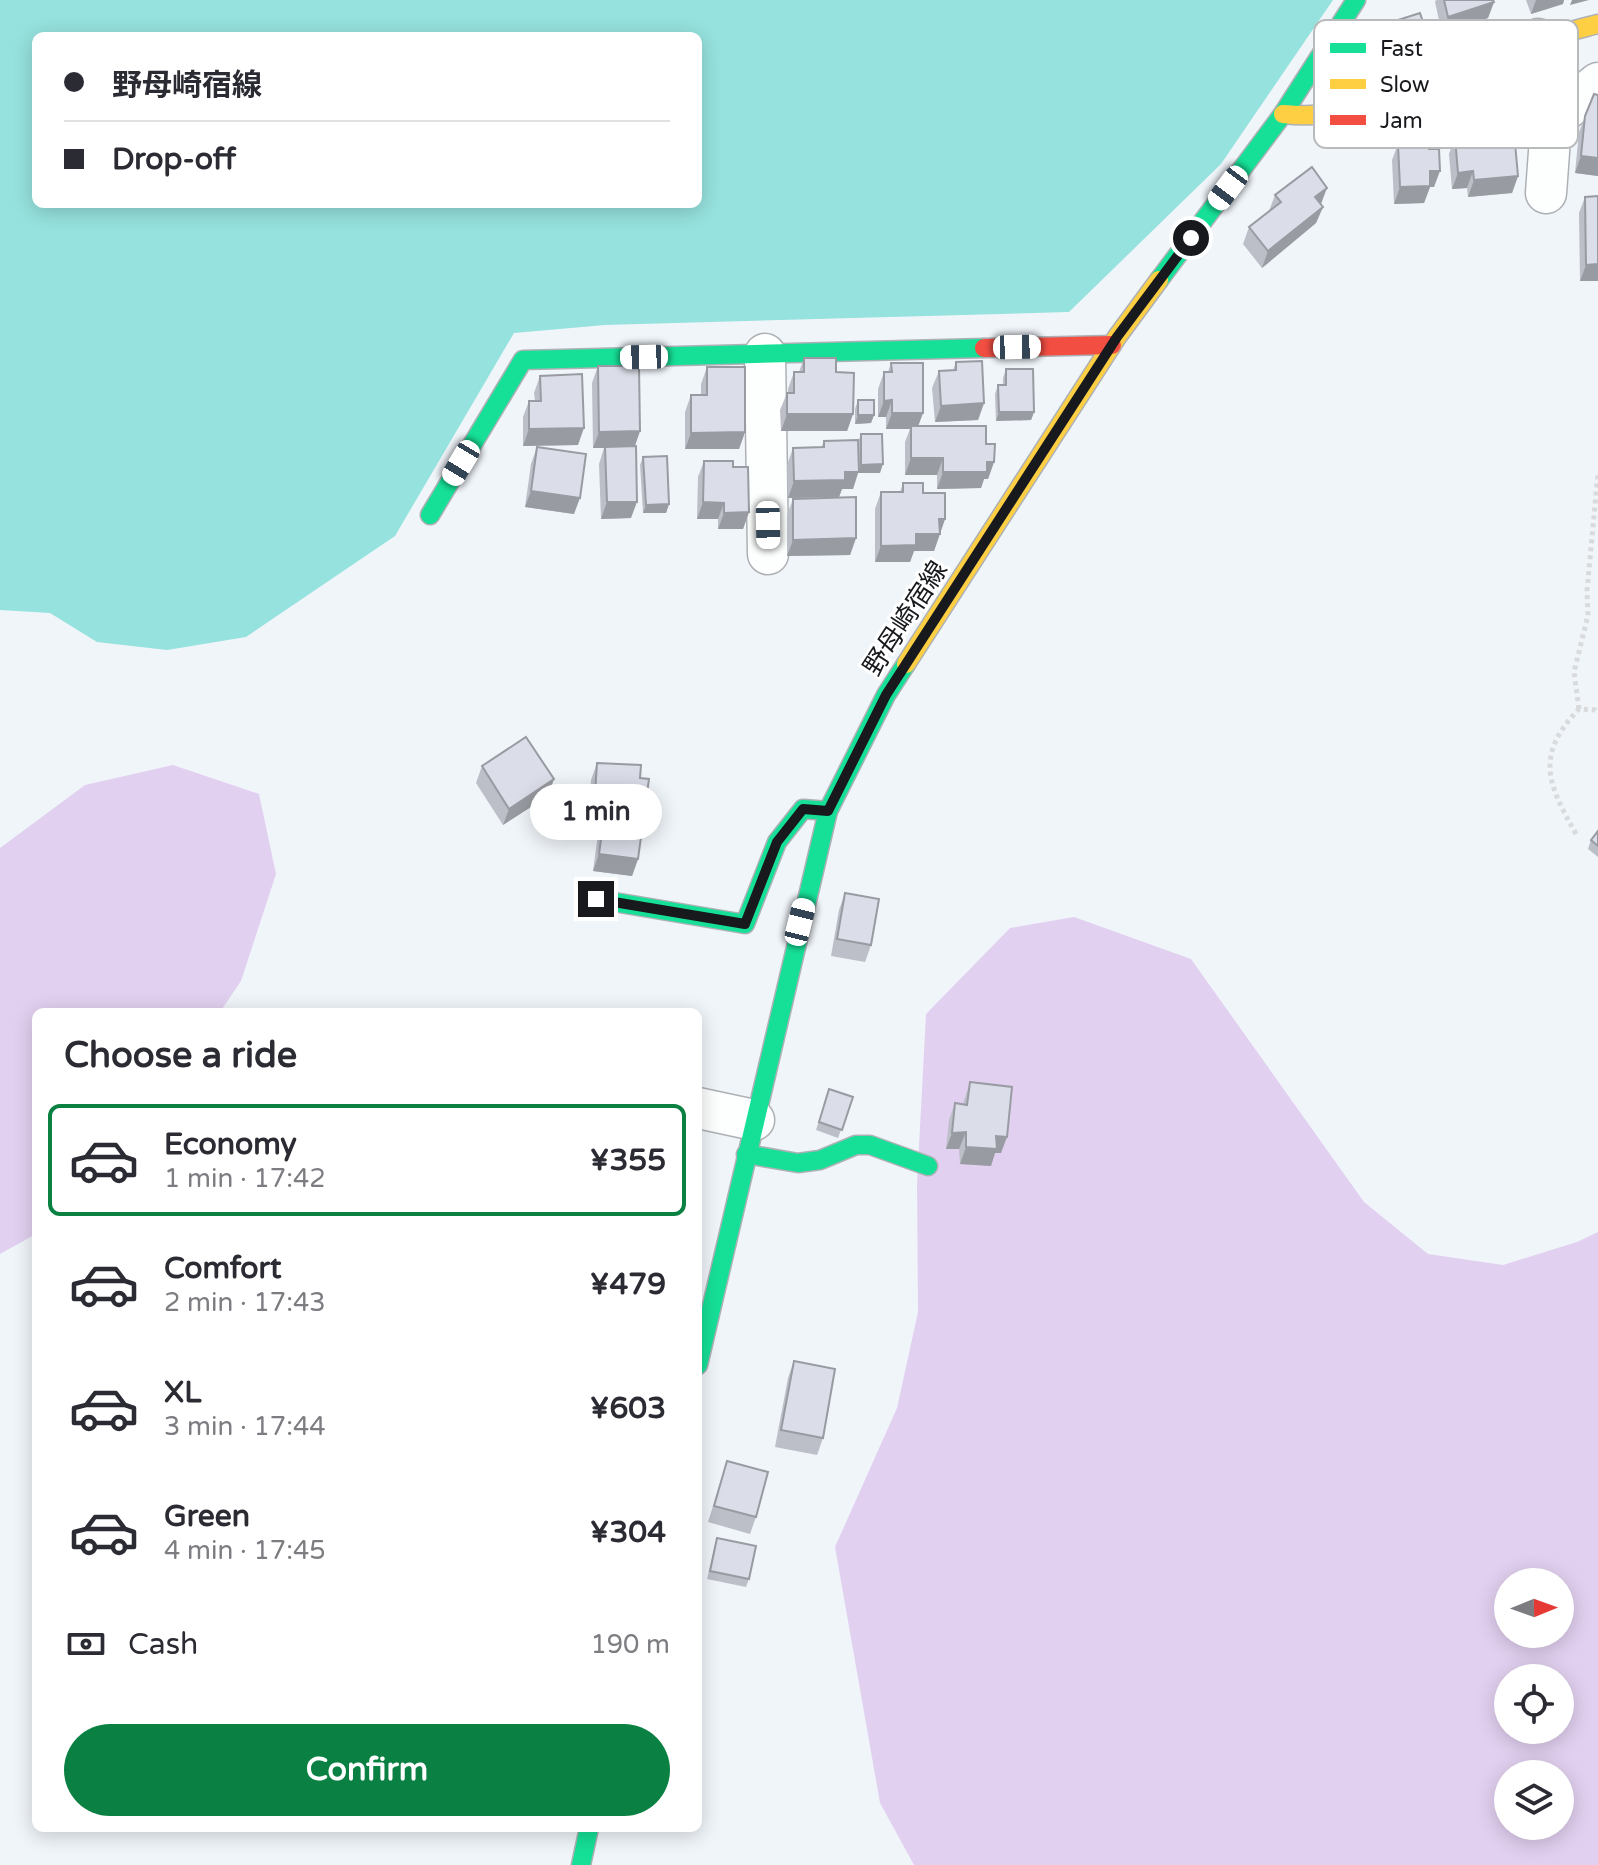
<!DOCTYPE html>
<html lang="en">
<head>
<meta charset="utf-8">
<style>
	:root { --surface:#fff; --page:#f2f2f3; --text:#2b2b33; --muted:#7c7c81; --line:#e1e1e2; --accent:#0b8043 }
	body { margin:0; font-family:"Varela Round","Noto Sans JP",sans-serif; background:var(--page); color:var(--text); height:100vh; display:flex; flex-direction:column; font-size:30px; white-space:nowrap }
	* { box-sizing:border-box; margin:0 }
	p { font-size:26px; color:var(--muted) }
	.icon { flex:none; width:44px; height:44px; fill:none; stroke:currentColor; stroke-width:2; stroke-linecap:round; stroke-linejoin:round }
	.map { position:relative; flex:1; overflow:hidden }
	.drawer { position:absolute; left:32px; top:1008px; width:670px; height:824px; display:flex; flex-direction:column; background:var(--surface); border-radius:12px; box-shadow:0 4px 20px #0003 }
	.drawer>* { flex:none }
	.guide { position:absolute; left:32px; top:32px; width:670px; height:176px; border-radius:12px; box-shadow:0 4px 20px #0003; display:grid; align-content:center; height:176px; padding:0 32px; background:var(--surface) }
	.needle { width:52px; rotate:89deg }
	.tools { position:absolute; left:1494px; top:1568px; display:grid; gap:16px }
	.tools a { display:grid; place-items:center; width:80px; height:80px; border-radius:50%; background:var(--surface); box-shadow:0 4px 20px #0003; font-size:40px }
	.end { position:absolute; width:36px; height:36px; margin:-18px; border:10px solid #17191d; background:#fff; box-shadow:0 0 0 4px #fff }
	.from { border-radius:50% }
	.bubble { position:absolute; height:56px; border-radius:28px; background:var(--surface); box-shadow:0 4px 20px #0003; font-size:26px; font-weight:700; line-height:56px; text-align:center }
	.car { position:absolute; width:24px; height:48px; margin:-24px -12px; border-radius:10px; box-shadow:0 0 6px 2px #0007; background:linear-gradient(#fff 24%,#345 0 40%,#fff 0 76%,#345 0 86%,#fff 0) }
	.guide b { display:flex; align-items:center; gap:28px; height:76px; font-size:30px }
	.guide b+b { border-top:2px solid var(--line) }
	.guide i { width:20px; height:20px; background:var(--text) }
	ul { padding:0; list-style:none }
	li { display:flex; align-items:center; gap:24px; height:112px; margin:0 16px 12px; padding:0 16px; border:4px solid transparent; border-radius:12px }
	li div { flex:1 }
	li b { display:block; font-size:30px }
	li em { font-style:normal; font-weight:700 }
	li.active { border-color:var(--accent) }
	li>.icon { width:72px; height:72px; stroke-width:1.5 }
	h2 { padding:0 32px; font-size:36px; line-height:96px }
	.pay { display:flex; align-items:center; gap:20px; height:88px; padding:0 32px; font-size:30px }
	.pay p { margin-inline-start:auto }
	.primary-button { display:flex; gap:16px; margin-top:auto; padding:16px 32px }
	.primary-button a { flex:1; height:92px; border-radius:48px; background:var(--accent); color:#fff; font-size:32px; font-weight:700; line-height:92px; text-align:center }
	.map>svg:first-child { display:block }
	.green { fill:#e2d0f0; fill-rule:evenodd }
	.water { fill:#96e2de; fill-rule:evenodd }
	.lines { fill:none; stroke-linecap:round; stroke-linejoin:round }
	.street-casing { stroke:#adb1b5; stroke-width:43 }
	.fast-casing { stroke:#adb1b5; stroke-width:21 }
	.slow-casing { stroke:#adb1b5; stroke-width:21 }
	.jam-casing { stroke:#adb1b5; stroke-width:21 }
	.path { stroke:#d9dadb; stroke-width:5; stroke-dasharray:4 4; stroke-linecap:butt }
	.street { stroke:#fdfefe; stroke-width:40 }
	.fast { stroke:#16e098; stroke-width:18 }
	.slow { stroke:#ffcf43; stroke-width:18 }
	.jam { stroke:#f24e42; stroke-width:18 }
	.wall { fill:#bcbec8 }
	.shaded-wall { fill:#999ba2 }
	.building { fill:#dbdde8; stroke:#999ba2; stroke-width:2 }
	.route { stroke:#17191d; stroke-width:10 }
	.labels { text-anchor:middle; stroke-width:6; stroke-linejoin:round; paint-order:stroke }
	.street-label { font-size:26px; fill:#17191d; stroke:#fff }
	.key { fill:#fff; stroke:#b9babb; stroke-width:2 }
	.key-label { font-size:22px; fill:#17191d }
</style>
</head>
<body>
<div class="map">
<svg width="1598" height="1865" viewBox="0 0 1598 1865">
	<rect width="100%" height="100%" fill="#f0f5fa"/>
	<g class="green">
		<path d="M 173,765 L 259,794 L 276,874 L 241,981 L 220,1012 L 36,1012 L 36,1234 L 0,1254 L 0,848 L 85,785 Z"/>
		<path d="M 1074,917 L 1191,959 L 1364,1202 L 1428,1254 L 1503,1265 L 1577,1242 L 1598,1232 L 1598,1865 L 914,1865 L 880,1803 L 835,1547 L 897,1408 L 918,1312 L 917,1184 L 926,1014 L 1010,928 ZM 1508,1582 L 1560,1582 L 1560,1634 L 1508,1634 ZM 1508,1678 L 1560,1678 L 1560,1730 L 1508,1730 ZM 1508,1774 L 1560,1774 L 1560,1826 L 1508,1826 Z"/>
	</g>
	<path class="water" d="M 0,0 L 1333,0 L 1221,164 L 1069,312 L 605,325 L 514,333 L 395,536 L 246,637 L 167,650 L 97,642 L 50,613 L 0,610 ZM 36,36 L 698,36 L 698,204 L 36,204 Z"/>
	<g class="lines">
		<defs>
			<g id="street">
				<path d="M 1538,39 L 1553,97 L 1546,193"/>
				<path d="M 1550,123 L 1598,83"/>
				<path d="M 765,354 L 768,554"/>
				<path d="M 698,1108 L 754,1120"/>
			</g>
			<g id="fast">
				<path d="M 1159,280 L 1283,114 L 1356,0"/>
				<path d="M 430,515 L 523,360 L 984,348"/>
				<path d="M 596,899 L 745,924 L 777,842 L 803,809 L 828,811"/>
				<path d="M 746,1154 L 798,1163 L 820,1160 L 856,1145 L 870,1145 L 928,1166"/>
				<path d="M 698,1365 L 828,811 L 886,695 L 906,664"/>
				<path d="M 581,1865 L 589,1828"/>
			</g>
			<g id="slow">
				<path d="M 1283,114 C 1357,122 1386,90 1451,67 C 1499,49 1549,37 1598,24"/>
				<path d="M 906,664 L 1117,337 L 1159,280"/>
			</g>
			<path id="jam" d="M 984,348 L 1112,345"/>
		</defs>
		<use href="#street" class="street-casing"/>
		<use href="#fast" class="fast-casing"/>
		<use href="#slow" class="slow-casing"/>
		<use href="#jam" class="jam-casing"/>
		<g class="path">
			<path d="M 1579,709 L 1574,672 L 1588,615 L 1587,591 L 1598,473"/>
			<path d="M 1576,834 C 1548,784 1534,756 1579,709 L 1595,710 L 1598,713"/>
		</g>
		<use href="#street" class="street"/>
		<use href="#fast" class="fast"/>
		<use href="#slow" class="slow"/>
		<use href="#jam" class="jam"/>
	</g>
	<g class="wall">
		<path d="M 1436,0 L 1493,0 L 1494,2 L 1488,18 L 1442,34 L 1435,2 Z"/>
		<path d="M 1526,0 L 1564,0 L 1563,4 L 1531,14 Z"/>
		<path d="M 1373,28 L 1428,37 L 1425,45 L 1378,60 L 1370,36 Z"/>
		<path d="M 1349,61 L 1357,80 L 1349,82 L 1346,69 Z"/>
		<path d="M 1522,95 L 1540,115 L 1520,116 L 1519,103 Z"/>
		<path d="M 1585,116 L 1598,176 L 1575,173 L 1579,132 Z"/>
		<path d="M 1455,137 L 1518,176 L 1512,193 L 1468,197 L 1467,188 L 1452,189 L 1449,154 Z"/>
		<path d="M 1398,144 L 1434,187 L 1430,187 L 1424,203 L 1394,204 L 1392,160 Z"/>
		<path d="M 1275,195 L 1321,204 L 1323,207 L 1316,223 L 1262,268 L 1243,244 L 1249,227 L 1269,211 Z"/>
		<path d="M 1585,197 L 1598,281 L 1580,281 L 1579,213 Z"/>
		<path d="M 804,358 L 836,372 L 853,414 L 847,431 L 781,431 L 780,410 L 787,393 L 788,393 L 788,389 L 794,372 L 799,372 Z"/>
		<path d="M 956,362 L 984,403 L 978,420 L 935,422 L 932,388 L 939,371 L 953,370 Z"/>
		<path d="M 891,363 L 923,413 L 918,426 L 986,444 L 994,462 L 988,479 L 984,479 L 981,488 L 937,489 L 937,475 L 905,475 L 905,442 L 910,429 L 886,429 L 886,417 L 878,417 L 878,389 L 884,372 L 888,372 Z"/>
		<path d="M 598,366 L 640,431 L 635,446 L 631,518 L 601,519 L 599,464 L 604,448 L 593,448 L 592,383 Z"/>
		<path d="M 707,367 L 745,432 L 739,449 L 685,449 L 685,412 L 691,395 L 701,395 L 701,384 Z"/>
		<path d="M 1006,369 L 1034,412 L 1031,420 L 996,421 L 995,394 L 998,385 L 1003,385 L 1003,378 Z"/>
		<path d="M 540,376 L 578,445 L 523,446 L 523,417 L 529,401 L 535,401 L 534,393 Z"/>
		<path d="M 858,400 L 874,415 L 871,423 L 855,424 L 855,409 Z"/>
		<path d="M 861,434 L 880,473 L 858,473 L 853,489 L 842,489 L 839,497 L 788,498 L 787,465 L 793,448 L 821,448 L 824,441 L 858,442 Z"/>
		<path d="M 537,447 L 574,514 L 525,507 L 531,464 Z"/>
		<path d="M 643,457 L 669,504 L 666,513 L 643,513 L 640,465 Z"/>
		<path d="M 704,461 L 733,467 L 749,512 L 743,529 L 718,529 L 718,519 L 697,519 L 698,477 Z"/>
		<path d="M 903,483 L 923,493 L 945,519 L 934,551 L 914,551 L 910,562 L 875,562 L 875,509 L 881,492 L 900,492 Z"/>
		<path d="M 793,499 L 856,538 L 850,555 L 787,556 L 787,515 Z"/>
		<path d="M 597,763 L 638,859 L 632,876 L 593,871 L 601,812 L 589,811 L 591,780 Z"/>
		<path d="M 482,766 L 554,779 L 548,796 L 503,825 L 476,783 Z"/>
		<path d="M 560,786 L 585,832 L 556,831 L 557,794 Z"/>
		<path d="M 1598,831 L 1598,857 L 1588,849 L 1591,840 Z"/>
		<path d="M 845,893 L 871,945 L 865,962 L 831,956 L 839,910 Z"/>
		<path d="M 970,1082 L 1001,1153 L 995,1153 L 991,1166 L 960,1164 L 959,1149 L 946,1149 L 949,1120 L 955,1103 L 963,1104 Z"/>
		<path d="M 829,1089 L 853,1097 L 838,1138 L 816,1130 Z"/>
		<path d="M 794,1361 L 823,1438 L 817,1455 L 775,1447 L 788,1378 Z"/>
		<path d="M 727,1461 L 756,1517 L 750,1534 L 708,1522 Z"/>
		<path d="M 717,1538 L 749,1579 L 746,1587 L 707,1579 Z"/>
	</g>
	<g class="shaded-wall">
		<path d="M 1536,0 L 1564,0 L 1563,4 L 1531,14 Z"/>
		<path d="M 1572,0 L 1589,0 L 1570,5 Z"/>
		<path d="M 1494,2 L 1488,18 L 1442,34 L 1448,17 Z"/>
		<path d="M 1428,37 L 1425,45 L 1378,60 L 1381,52 Z"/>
		<path d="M 1361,72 L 1357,80 L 1349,82 L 1352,74 Z"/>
		<path d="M 1543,106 L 1540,115 L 1520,116 L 1523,108 Z"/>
		<path d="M 1581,156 L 1598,158 L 1598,176 L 1575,173 Z"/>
		<path d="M 1430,171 L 1440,171 L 1434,187 L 1430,187 L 1424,203 L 1394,204 L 1400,187 Z"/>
		<path d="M 1473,171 L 1467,188 L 1452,189 L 1458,173 Z"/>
		<path d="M 1518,176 L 1512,193 L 1468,197 L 1474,180 Z"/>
		<path d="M 1327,188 L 1321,204 L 1315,197 Z"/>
		<path d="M 1323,207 L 1316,223 L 1262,268 L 1268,251 Z"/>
		<path d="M 1598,264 L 1598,281 L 1580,281 L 1586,265 Z"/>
		<path d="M 892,400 L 886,417 L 878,417 L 884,401 Z"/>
		<path d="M 984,403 L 978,420 L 935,422 L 941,406 Z"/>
		<path d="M 999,412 L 1034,412 L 1031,420 L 996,421 Z"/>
		<path d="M 892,413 L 923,413 L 917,429 L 911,426 L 910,429 L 886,429 Z"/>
		<path d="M 787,414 L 853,414 L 847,431 L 781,431 Z"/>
		<path d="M 858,415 L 874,415 L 871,423 L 855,424 Z"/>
		<path d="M 584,428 L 578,445 L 523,446 L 529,429 Z"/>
		<path d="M 640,431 L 634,448 L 593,448 L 599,432 Z"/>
		<path d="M 745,432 L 739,449 L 685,449 L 691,433 Z"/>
		<path d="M 911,458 L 943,458 L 937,475 L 905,475 Z"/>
		<path d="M 987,462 L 994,462 L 988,479 L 984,479 L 981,488 L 937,489 L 943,472 Z"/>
		<path d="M 883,464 L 880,473 L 858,473 L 853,489 L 842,489 L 839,497 L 788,498 L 794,481 L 845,472 L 858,472 L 861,465 Z"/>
		<path d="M 531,491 L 580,498 L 574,514 L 525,507 Z"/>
		<path d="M 607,502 L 637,502 L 631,518 L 601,519 Z"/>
		<path d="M 703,502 L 724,503 L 718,519 L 697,519 Z"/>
		<path d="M 669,504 L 666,513 L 643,513 L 646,505 Z"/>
		<path d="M 749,512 L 743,529 L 718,529 L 724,513 Z"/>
		<path d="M 939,519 L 945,519 L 934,551 L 914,551 L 910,562 L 875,562 L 881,546 L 916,534 Z"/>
		<path d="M 856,538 L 850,555 L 787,556 L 793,540 Z"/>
		<path d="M 554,779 L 548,796 L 503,825 L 509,809 Z"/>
		<path d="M 595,794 L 607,795 L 601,812 L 589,811 Z"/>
		<path d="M 559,823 L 588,824 L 585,832 L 556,831 Z"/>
		<path d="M 599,854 L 638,859 L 632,876 L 593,871 Z"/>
		<path d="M 966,1132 L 959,1149 L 946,1149 L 952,1133 Z"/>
		<path d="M 996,1136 L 1007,1137 L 1001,1153 L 995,1153 L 991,1166 L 960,1164 L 966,1147 Z"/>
	</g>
	<g class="building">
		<path d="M 1444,0 L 1493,0 L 1494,2 L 1448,17 Z"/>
		<path d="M 1420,13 L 1428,37 L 1381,52 L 1373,28 Z"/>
		<path d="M 1594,94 L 1598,95 L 1598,158 L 1581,156 L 1585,116 Z"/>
		<path d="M 1514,132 L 1518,176 L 1474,180 L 1473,171 L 1458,173 L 1455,137 Z"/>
		<path d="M 1429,143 L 1429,149 L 1439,149 L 1440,171 L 1430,171 L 1430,186 L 1400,187 L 1398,144 Z"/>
		<path d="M 1312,167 L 1327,188 L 1315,197 L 1323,207 L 1268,251 L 1249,227 L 1281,202 L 1275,195 Z"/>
		<path d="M 1598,196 L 1598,264 L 1586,265 L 1585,197 Z"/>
		<path d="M 804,358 L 836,358 L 836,372 L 854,373 L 853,414 L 787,414 L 787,393 L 794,393 L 794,372 L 804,372 Z"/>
		<path d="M 982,361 L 984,403 L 941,406 L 939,371 L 956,370 L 956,362 Z"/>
		<path d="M 891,363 L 923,363 L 923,413 L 892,413 L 892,400 L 884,401 L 884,372 L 892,372 Z"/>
		<path d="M 598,366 L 639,366 L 640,431 L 599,432 Z"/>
		<path d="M 707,367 L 745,367 L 745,432 L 691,433 L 691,395 L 707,395 Z"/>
		<path d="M 1006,369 L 1033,369 L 1034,412 L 999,412 L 998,385 L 1006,385 Z"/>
		<path d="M 582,374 L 584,428 L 529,429 L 529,401 L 541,401 L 540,376 Z"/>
		<rect x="858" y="400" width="16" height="15"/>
		<path d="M 911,426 L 986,426 L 986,444 L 995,444 L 994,462 L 987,462 L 987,472 L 943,472 L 943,458 L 911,458 Z"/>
		<path d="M 861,434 L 882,434 L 883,464 L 861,465 Z"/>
		<path d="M 858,440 L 859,472 L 845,472 L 845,480 L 794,481 L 793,448 L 824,447 L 824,441 Z"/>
		<path d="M 636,446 L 637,502 L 607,502 L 605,447 Z"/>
		<path d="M 537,447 L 586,454 L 580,498 L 531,491 Z"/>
		<path d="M 667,456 L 669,504 L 646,505 L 643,457 Z"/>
		<path d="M 704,461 L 733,461 L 733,467 L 748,467 L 749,512 L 724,513 L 724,503 L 703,502 Z"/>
		<path d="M 903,483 L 923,483 L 923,493 L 945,493 L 945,519 L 939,519 L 940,534 L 916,534 L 916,545 L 881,546 L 881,492 L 903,492 Z"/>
		<path d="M 856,497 L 856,538 L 793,540 L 793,499 Z"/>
		<path d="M 526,737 L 554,779 L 509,809 L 482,766 Z"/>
		<path d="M 597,763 L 641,765 L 640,778 L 649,779 L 638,859 L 599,854 L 607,795 L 595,794 Z"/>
		<path d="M 560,786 L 588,786 L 588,824 L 559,823 Z"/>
		<path d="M 1598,831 L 1598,846 L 1591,840 Z"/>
		<path d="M 845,893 L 879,899 L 871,945 L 837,939 Z"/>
		<path d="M 970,1082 L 1012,1087 L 1007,1137 L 996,1136 L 997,1149 L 966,1147 L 966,1132 L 952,1133 L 955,1103 L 967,1105 Z"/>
		<path d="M 829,1089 L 853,1097 L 842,1130 L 819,1122 Z"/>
		<path d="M 794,1361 L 835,1369 L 823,1438 L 781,1430 Z"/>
		<path d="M 727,1461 L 768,1472 L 756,1517 L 714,1506 Z"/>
		<path d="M 717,1538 L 756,1546 L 749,1579 L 710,1571 Z"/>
	</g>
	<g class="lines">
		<path class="route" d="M 596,899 L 745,924 L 777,842 L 803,809 L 828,811 L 886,695 L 1117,337 L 1191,238"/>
	</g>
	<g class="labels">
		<g class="street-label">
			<text transform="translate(905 618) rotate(-57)" y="9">野母崎宿線</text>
		</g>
	</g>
	<rect x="1314" y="20" width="264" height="128" rx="12" class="key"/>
	<rect x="1330" y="43" width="36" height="10" fill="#16e098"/>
	<rect x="1330" y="79" width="36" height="10" fill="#ffcf43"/>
	<rect x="1330" y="115" width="36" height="10" fill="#f24e42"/>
	<g class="key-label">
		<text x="1380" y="56">Fast</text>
		<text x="1380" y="92">Slow</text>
		<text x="1380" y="128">Jam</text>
	</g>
</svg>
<div class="tools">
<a><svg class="needle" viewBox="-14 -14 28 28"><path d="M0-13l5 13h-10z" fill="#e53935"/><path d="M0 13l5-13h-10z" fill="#7c7c81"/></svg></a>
<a><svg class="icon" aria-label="locate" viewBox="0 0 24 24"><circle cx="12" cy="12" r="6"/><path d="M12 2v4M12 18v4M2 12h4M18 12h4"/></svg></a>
<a><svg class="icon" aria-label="layers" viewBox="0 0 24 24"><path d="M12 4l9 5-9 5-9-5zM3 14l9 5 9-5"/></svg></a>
</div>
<i class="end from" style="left:1191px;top:238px"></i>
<i class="end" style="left:596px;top:899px"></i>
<div class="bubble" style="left:530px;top:784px;width:132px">1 min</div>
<i class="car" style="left:1228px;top:188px;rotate:217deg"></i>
<i class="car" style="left:1017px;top:347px;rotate:89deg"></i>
<i class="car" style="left:644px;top:357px;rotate:269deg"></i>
<i class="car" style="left:461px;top:463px;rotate:211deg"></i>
<i class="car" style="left:768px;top:525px;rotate:179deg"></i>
<i class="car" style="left:800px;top:922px;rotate:14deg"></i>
<div class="guide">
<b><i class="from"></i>野母崎宿線</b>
<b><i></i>Drop-off</b>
</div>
<section class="drawer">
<h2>Choose a ride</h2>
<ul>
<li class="active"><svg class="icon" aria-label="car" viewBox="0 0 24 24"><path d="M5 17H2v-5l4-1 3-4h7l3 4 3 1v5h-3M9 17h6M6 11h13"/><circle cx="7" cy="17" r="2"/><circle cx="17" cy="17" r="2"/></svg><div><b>Economy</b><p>1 min · 17:42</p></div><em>¥355</em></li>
<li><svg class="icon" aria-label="car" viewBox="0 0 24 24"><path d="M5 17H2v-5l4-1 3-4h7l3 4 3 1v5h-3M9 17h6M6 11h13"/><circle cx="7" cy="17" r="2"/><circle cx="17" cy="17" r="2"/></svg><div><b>Comfort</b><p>2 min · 17:43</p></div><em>¥479</em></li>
<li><svg class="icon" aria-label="car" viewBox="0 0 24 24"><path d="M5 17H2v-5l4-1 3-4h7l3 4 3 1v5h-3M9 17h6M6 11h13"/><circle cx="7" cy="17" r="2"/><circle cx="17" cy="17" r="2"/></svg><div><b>XL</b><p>3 min · 17:44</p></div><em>¥603</em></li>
<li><svg class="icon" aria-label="car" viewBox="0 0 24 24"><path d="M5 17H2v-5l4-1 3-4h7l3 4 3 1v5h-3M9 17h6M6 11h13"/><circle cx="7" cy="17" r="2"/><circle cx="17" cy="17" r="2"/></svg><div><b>Green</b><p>4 min · 17:45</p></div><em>¥304</em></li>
</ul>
<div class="pay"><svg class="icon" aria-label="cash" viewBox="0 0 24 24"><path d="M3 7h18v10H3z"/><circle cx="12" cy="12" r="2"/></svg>Cash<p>190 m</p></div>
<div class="primary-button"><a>Confirm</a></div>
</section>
</div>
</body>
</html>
